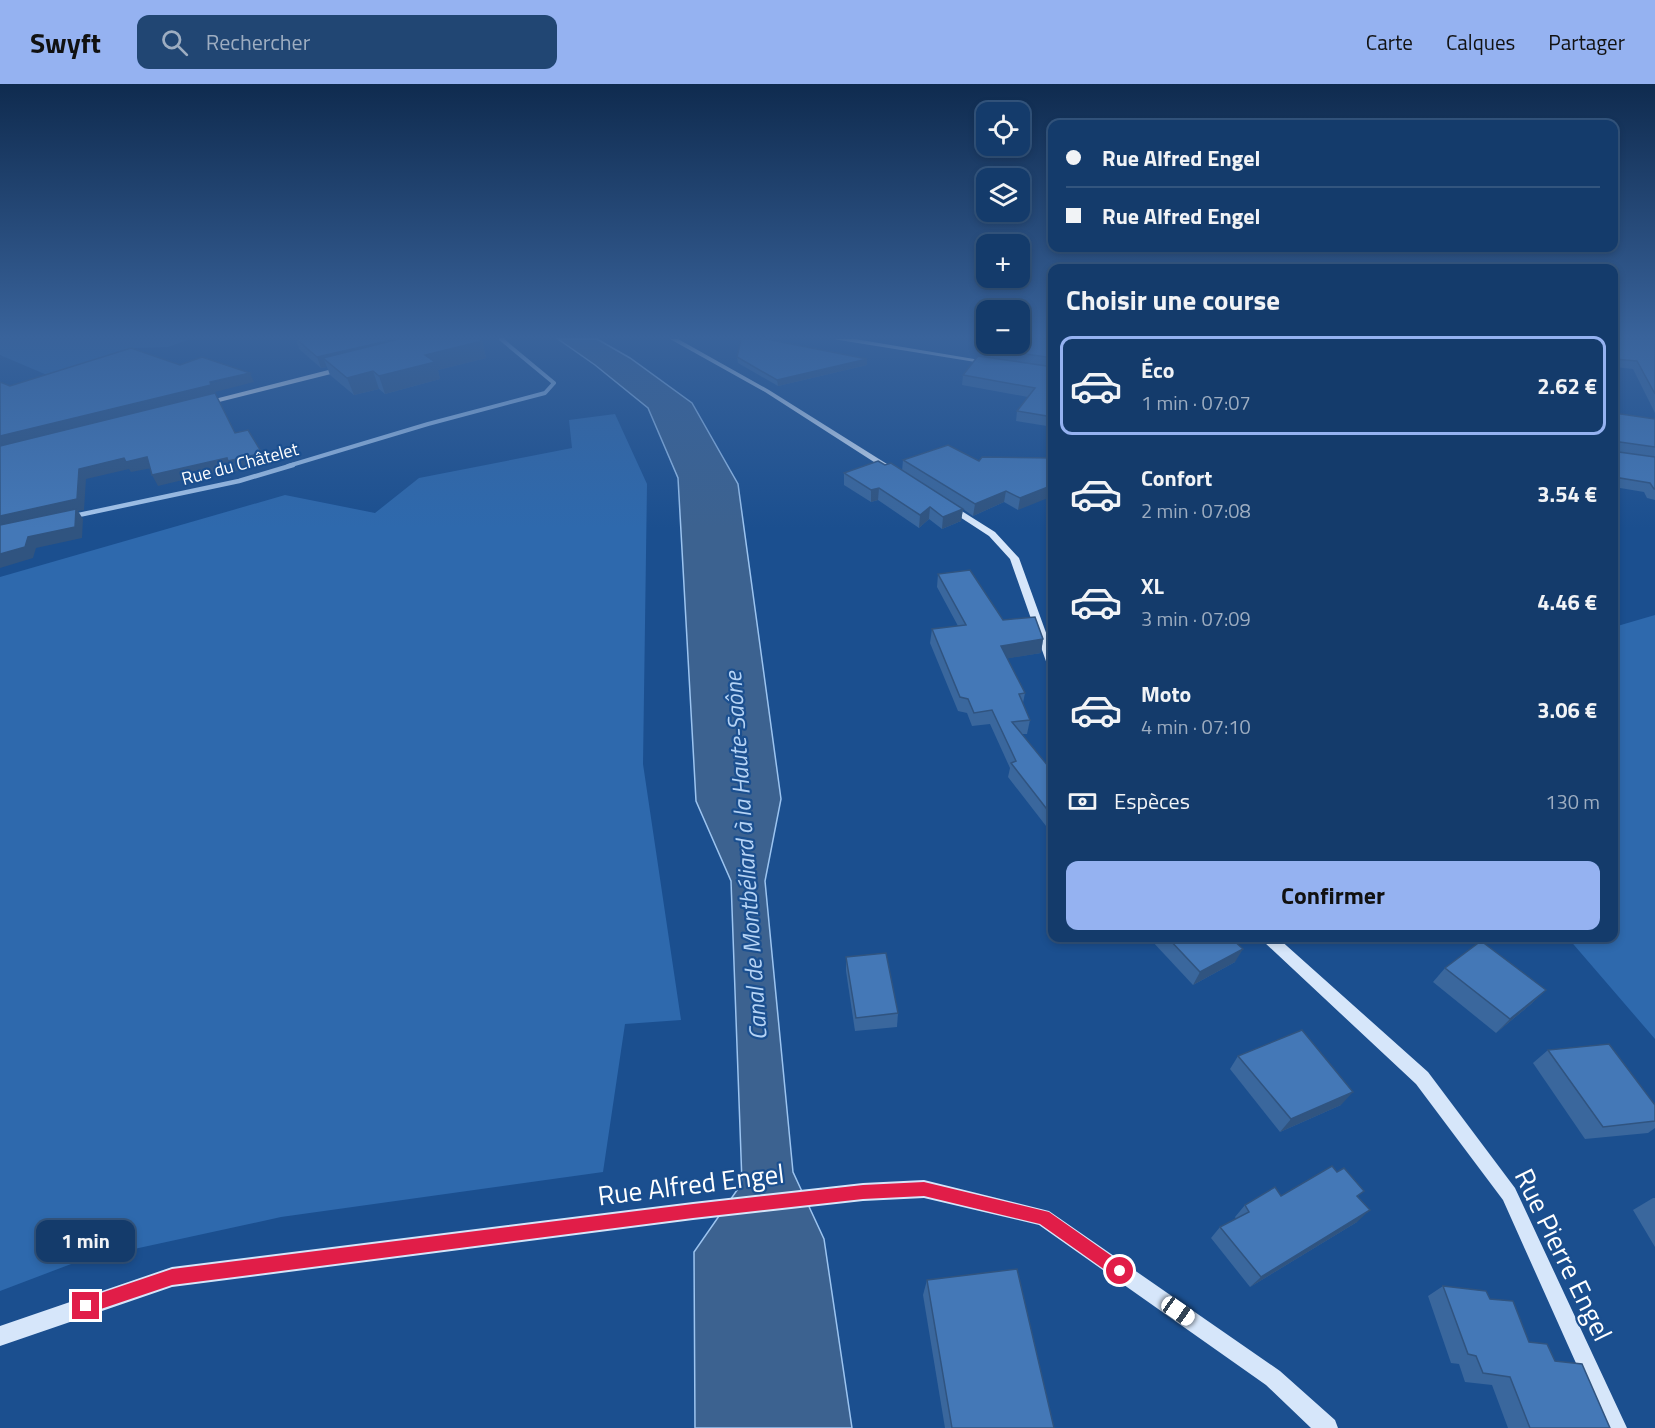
<!DOCTYPE html>
<html lang="fr">
<head>
<meta charset="utf-8">
<style>
	:root { --surface:#143b6b; --page:#214673; --text:#f1f3f6; --muted:#9dadc1; --line:#33557e; --accent:#95b2f1 }
	body { margin:0; font-family:"Titillium Web",sans-serif; background:var(--page); color:var(--text); height:100vh; display:flex; flex-direction:column; font-size:22px; white-space:nowrap }
	* { box-sizing:border-box; margin:0 }
	p { font-size:20px; color:var(--muted) }
	.icon { flex:none; width:33px; height:33px; fill:none; stroke:currentColor; stroke-width:2; stroke-linecap:round; stroke-linejoin:round }
	.map { position:relative; flex:1; overflow:hidden }
	.drawer { position:absolute; left:1048px; top:180px; width:570px; height:678px; display:flex; flex-direction:column; background:var(--surface); border-radius:12px; box-shadow:0 3px 9px #0003,0 0 0 2px var(--line) }
	.drawer>* { flex:none }
	.banner { position:absolute; left:1048px; top:36px; width:570px; height:132px; border-radius:12px; box-shadow:0 3px 9px #0003,0 0 0 2px var(--line); display:grid; align-content:center; height:132px; padding:0 18px; background:var(--surface) }
	.tools { position:absolute; left:976px; top:18px; display:grid; gap:12px }
	.tools a { display:grid; place-items:center; width:54px; height:54px; border-radius:12px; background:var(--surface); box-shadow:0 3px 9px #0003,0 0 0 2px var(--line); font-size:30px }
	.end { position:absolute; width:27px; height:27px; margin:-14px; border:8px solid #e11d48; background:#fff; box-shadow:0 0 0 3px #fff }
	.from { border-radius:50% }
	.bubble { position:absolute; height:42px; border-radius:12px; background:var(--surface); box-shadow:0 3px 9px #0003,0 0 0 2px var(--line); font-size:20px; font-weight:700; line-height:42px; text-align:center }
	.car { position:absolute; width:18px; height:36px; margin:-18px -9px; border-radius:8px; box-shadow:0 0 4px 2px #0007; background:linear-gradient(#fff 24%,#345 0 40%,#fff 0 76%,#345 0 86%,#fff 0) }
	.banner b { display:flex; align-items:center; gap:21px; height:57px; font-size:22px }
	.banner b+b { border-top:2px solid var(--line) }
	.banner i { width:15px; height:15px; background:var(--text) }
	ul { padding:0; list-style:none }
	li { display:flex; align-items:center; gap:18px; height:99px; margin:0 12px 9px; padding:0 6px; border:3px solid transparent; border-radius:12px }
	li div { flex:1 }
	li b { display:block; font-size:22px }
	li em { font-style:normal; font-weight:700 }
	li.current { border-color:var(--accent) }
	li>.icon { width:54px; height:54px; stroke-width:1.5 }
	h2 { padding:0 18px; font-size:27px; line-height:72px }
	.pay { display:flex; align-items:center; gap:15px; height:66px; padding:0 18px; font-size:22px }
	.pay p { margin-inline-start:auto }
	.button { display:flex; gap:12px; margin-top:auto; padding:12px 18px }
	.button a { flex:1; height:69px; border-radius:12px; background:var(--accent); color:#111; font-size:24px; font-weight:700; line-height:69px; text-align:center }
	header { display:flex; align-items:center; gap:36px; box-sizing:border-box; height:84px; padding:0 30px; background:var(--accent); color:#111 }
	header strong { font-size:28px }
	nav { display:flex; gap:33px; margin-inline-start:auto; font-size:21px }
	.search { width:420px; height:54px; background:var(--page); display:flex; align-items:center; gap:15px; box-sizing:border-box; padding:0 21px; border-radius:12px; color:var(--muted); font-size:22px }
	.map>svg:first-child { display:block }
	.green { fill:#2e69ad }
	.water { fill:#3c6290; stroke:#9cc4f0; stroke-width:1.5 }
	.lines { fill:none; stroke-linecap:round; stroke-linejoin:round }
	.street-far1 { stroke:#a9c9ee; stroke-width:4 }
	.street { stroke:#a9c9ee; stroke-width:4.5 }
	.secondary { fill:#d6e6fa; fill-rule:evenodd }
	.primary { fill:#f0f6ff; fill-rule:evenodd }
	.wall { fill:#3a679d }
	.shaded-wall { fill:#305480 }
	.building { fill:#4478b7; stroke:#305480; stroke-width:1.5 }
	.route { fill:#e11d48 }
	.labels { text-anchor:middle; stroke-width:4.5; stroke-linejoin:round; paint-order:stroke }
	.far-street-label { font-size:18px; fill:#fff; stroke:#1b4f8f }
	.water-label { font-size:24px; font-style:italic; fill:#b5d3f5; stroke:#1b4f8f }
	.near-street-label { font-size:27px; fill:#fff; stroke:#1b4f8f }
</style>
</head>
<body>
<header>
<strong>Swyft</strong>
<div class="search"><svg class="icon" aria-label="search" viewBox="0 0 24 24"><circle cx="10" cy="10" r="6"/><path d="M15 15l6 6"/></svg>Rechercher</div>
<nav><a>Carte</a><a>Calques</a><a>Partager</a></nav>
</header>
<div class="map">
<svg width="1655" height="1344" viewBox="0 0 1655 1344">
	<rect width="100%" height="100%" fill="#1b4f8f"/>
	<g class="green">
		<path d="M 0,255 L 190,255 L 168,263 L 134,264 L 47,291 L 0,271 Z"/>
		<path d="M 615,330 L 647,400 L 643,680 L 681,936 L 625,940 L 603,1088 L 281,1133 L 79,1177 L 0,1207 L 0,493 L 285,411 L 375,429 L 419,394 L 572,364 L 569,336 Z"/>
		<path d="M 1655,531 L 1655,955 L 1568,854 L 1614,854 L 1614,543 Z"/>
	</g>
	<path class="water" d="M 558,255 L 597,255 L 630,274 L 692,319 L 738,400 L 781,715 L 765,797 L 793,1088 L 824,1155 L 852,1344 L 695,1344 L 694,1168 L 742,1099 L 731,797 L 696,717 L 678,394 L 648,324 L 595,281 Z"/>
	<g class="lines">
		<path class="street-far1" d="M 288,382 L 428,340 L 545,309 L 554,299 L 501,255"/>
		<path class="street" d="M 74,432 L 239,397 L 293,381"/>
		<g class="secondary">
			<path d="M 670,255 L 678,255 L 769,306 L 895,385 L 888,387 L 765,308 Z"/>
			<path d="M 949,419 L 995,448 L 1019,474 L 1053,568 L 1053,586 L 1048,583 L 1010,475 L 989,452 L 946,424 L 946,420 Z"/>
			<path d="M 1262,854 L 1278,854 L 1428,988 L 1515,1104 L 1627,1344 L 1605,1344 L 1503,1116 L 1416,1000 L 1264,858 Z"/>
			<path d="M 924,1096 L 1049,1127 L 1280,1287 L 1335,1336 L 1338,1344 L 1311,1344 L 1266,1301 L 1039,1141 L 924,1114 L 863,1117 L 693,1136 L 172,1203 L 0,1262 L 0,1242 L 172,1183 L 693,1118 L 863,1099 Z"/>
		</g>
		<g class="primary">
			<path d="M 833,255 L 855,255 L 998,279 L 994,281 Z"/>
			<path d="M 348,281 L 351,281 L 351,285 L 199,323 L 195,320 Z"/>
		</g>
	</g>
	<g class="wall">
		<path d="M 296,255 L 482,257 L 486,274 L 438,286 L 440,295 L 385,310 L 379,305 L 354,311 L 330,291 L 327,283 L 321,284 L 299,265 Z"/>
		<path d="M 1053,255 L 1053,283 L 986,273 L 987,264 Z"/>
		<path d="M 1614,255 L 1655,255 L 1655,329 L 1633,285 L 1614,283 Z"/>
		<path d="M 737,273 L 867,275 L 867,281 L 778,302 L 738,279 Z"/>
		<path d="M 1053,283 L 1053,343 L 1016,337 L 1017,327 L 1028,313 L 962,301 L 963,291 Z"/>
		<path d="M 1614,329 L 1655,335 L 1655,416 L 1647,414 L 1644,408 L 1614,403 Z"/>
		<path d="M 1053,374 L 1018,426 L 1004,418 L 973,432 L 963,425 L 961,437 L 942,445 L 929,435 L 919,444 L 878,416 L 871,418 L 844,401 L 844,389 L 885,381 L 902,387 L 903,376 L 979,377 Z"/>
		<path d="M 938,490 L 1003,536 L 1043,555 L 1041,569 L 1007,574 L 1025,609 L 1023,619 L 1030,636 L 1027,650 L 1022,650 L 1053,688 L 1053,751 L 1008,693 L 1010,684 L 990,640 L 972,642 L 967,629 L 958,627 L 930,559 L 932,545 L 958,542 L 937,503 Z"/>
		<path d="M 1152,854 L 1231,854 L 1235,878 L 1193,901 L 1151,856 Z"/>
		<path d="M 846,873 L 898,929 L 897,943 L 855,947 L 846,887 Z"/>
		<path d="M 1445,884 L 1546,906 L 1531,920 L 1496,949 L 1433,898 Z"/>
		<path d="M 1548,966 L 1655,1021 L 1655,1044 L 1648,1049 L 1585,1055 L 1533,979 Z"/>
		<path d="M 1238,972 L 1341,1021 L 1280,1048 L 1230,985 Z"/>
		<path d="M 1337,1088 L 1364,1107 L 1358,1112 L 1357,1138 L 1250,1203 L 1211,1154 L 1220,1143 L 1236,1135 L 1235,1133 L 1245,1121 L 1281,1112 Z"/>
		<path d="M 1653,1114 L 1655,1114 L 1655,1163 L 1633,1126 Z"/>
		<path d="M 927,1196 L 1054,1344 L 945,1344 L 923,1211 Z"/>
		<path d="M 1443,1202 L 1490,1215 L 1529,1258 L 1555,1277 L 1610,1344 L 1508,1344 L 1492,1301 L 1465,1298 L 1459,1280 L 1451,1279 L 1428,1212 Z"/>
	</g>
	<g class="shaded-wall">
		<path d="M 396,255 L 443,255 L 323,274 L 327,283 L 321,284 L 317,273 Z"/>
		<path d="M 482,257 L 486,274 L 438,286 L 440,295 L 385,310 L 379,292 L 425,271 Z"/>
		<path d="M 867,275 L 867,281 L 778,302 L 777,296 Z"/>
		<path d="M 373,287 L 379,305 L 354,311 L 347,294 Z"/>
		<path d="M 250,289 L 254,298 L 215,308 L 216,310 L 0,364 L 0,352 Z"/>
		<path d="M 262,369 L 267,380 L 233,388 L 232,384 L 158,402 L 152,391 L 227,374 Z"/>
		<path d="M 147,373 L 152,384 L 131,388 L 129,385 L 86,395 L 84,426 L 78,427 L 83,435 L 82,454 L 36,464 L 33,474 L 0,484 L 0,432 L 79,385 L 124,374 Z"/>
		<path d="M 1053,401 L 1053,412 L 1018,426 L 1020,414 Z"/>
		<path d="M 879,404 L 878,416 L 871,418 L 871,406 Z"/>
		<path d="M 1006,407 L 1004,418 L 973,432 L 975,420 Z"/>
		<path d="M 930,423 L 929,435 L 919,444 L 920,431 Z"/>
		<path d="M 963,425 L 961,437 L 942,445 L 943,433 Z"/>
		<path d="M 1043,555 L 1041,569 L 999,576 L 1001,562 Z"/>
		<path d="M 1243,865 L 1235,878 L 1193,901 L 1200,888 Z"/>
		<path d="M 1546,906 L 1531,920 L 1496,949 L 1510,935 Z"/>
		<path d="M 1353,1008 L 1341,1021 L 1280,1048 L 1291,1035 Z"/>
		<path d="M 1370,1126 L 1357,1138 L 1250,1203 L 1261,1193 Z"/>
	</g>
	<g class="building">
		<path d="M 296,255 L 396,255 L 317,273 Z"/>
		<path d="M 399,255 L 479,255 L 482,257 L 425,271 L 435,278 L 379,292 L 373,287 L 347,294 L 323,274 Z"/>
		<path d="M 741,255 L 766,255 L 867,275 L 777,296 L 737,273 Z"/>
		<path d="M 1020,255 L 1053,255 L 1053,274 L 987,264 L 992,260 L 1020,260 Z"/>
		<path d="M 1614,255 L 1655,255 L 1655,310 L 1637,277 L 1614,275 Z"/>
		<path d="M 131,264 L 180,281 L 202,273 L 250,289 L 210,298 L 211,301 L 0,352 L 0,298 L 10,302 Z"/>
		<path d="M 978,272 L 1053,283 L 1053,333 L 1017,327 L 1035,304 L 963,291 Z"/>
		<path d="M 215,309 L 235,349 L 248,346 L 262,369 L 228,377 L 227,374 L 152,391 L 147,373 L 126,378 L 124,374 L 79,385 L 77,415 L 0,432 L 0,362 Z"/>
		<path d="M 1614,329 L 1655,335 L 1655,363 L 1620,358 L 1617,360 L 1619,368 L 1655,373 L 1655,405 L 1654,405 L 1650,399 L 1614,393 Z"/>
		<path d="M 948,361 L 979,377 L 982,373 L 1053,374 L 1053,401 L 1020,414 L 1006,407 L 975,420 L 903,376 Z"/>
		<path d="M 878,377 L 885,381 L 891,379 L 963,425 L 943,433 L 930,423 L 920,431 L 879,404 L 871,406 L 844,389 Z"/>
		<path d="M 76,425 L 75,443 L 28,453 L 25,463 L 0,470 L 0,441 Z"/>
		<path d="M 970,486 L 1003,536 L 1035,533 L 1043,555 L 1001,562 L 1025,609 L 1019,610 L 1030,636 L 1012,638 L 1053,688 L 1053,733 L 1011,679 L 1016,677 L 992,626 L 974,629 L 968,615 L 960,613 L 932,545 L 966,541 L 938,490 Z"/>
		<path d="M 1168,854 L 1231,854 L 1243,865 L 1200,888 Z"/>
		<path d="M 1481,857 L 1546,906 L 1510,935 L 1445,884 Z"/>
		<path d="M 886,869 L 898,929 L 856,934 L 846,873 Z"/>
		<path d="M 1302,946 L 1353,1008 L 1291,1035 L 1238,972 Z"/>
		<path d="M 1609,960 L 1655,1021 L 1655,1037 L 1603,1043 L 1548,966 Z"/>
		<path d="M 1332,1082 L 1337,1088 L 1344,1084 L 1364,1107 L 1357,1112 L 1370,1126 L 1261,1193 L 1220,1143 L 1249,1128 L 1245,1121 L 1275,1103 L 1281,1112 Z"/>
		<path d="M 1017,1185 L 1054,1344 L 952,1344 L 927,1196 Z"/>
		<path d="M 1443,1202 L 1486,1207 L 1490,1215 L 1513,1217 L 1529,1258 L 1547,1260 L 1555,1277 L 1582,1280 L 1610,1344 L 1530,1344 L 1510,1293 L 1483,1289 L 1476,1272 L 1468,1270 Z"/>
	</g>
	<linearGradient id="sky" x2="0" y2="1"><stop stop-color="#0f2b4f"/><stop offset="0.57" stop-color="#39639b"/><stop offset="1" stop-color="#39639b" stop-opacity="0"/></linearGradient>
	<rect width="1655" height="444" fill="url(#sky)"/>
	<path class="route" d="M 924,1098 L 1049,1128 L 1126,1182 L 1128,1187 L 1126,1193 L 1120,1195 L 1115,1193 L 1040,1140 L 924,1112 L 863,1115 L 693,1134 L 172,1201 L 86,1230 L 80,1228 L 78,1222 L 80,1217 L 86,1214 L 172,1185 L 693,1120 L 863,1101 Z"/>
	<g class="labels">
		<g class="far-street-label">
			<text transform="translate(240 380) rotate(-15)" y="6">Rue du Châtelet</text>
		</g>
		<g class="water-label">
			<text transform="translate(746 772) rotate(-94)" y="8">Canal de Montbéliard à la Haute-Saône</text>
		</g>
		<g class="near-street-label">
			<text transform="translate(691 1101) rotate(-7)" y="9">Rue Alfred Engel</text>
			<text transform="translate(1563 1171) rotate(64)" y="9">Rue Pierre Engel</text>
		</g>
	</g>
</svg>
<div class="tools">
<a><svg class="icon" aria-label="locate" viewBox="0 0 24 24"><circle cx="12" cy="12" r="6"/><path d="M12 2v4M12 18v4M2 12h4M18 12h4"/></svg></a>
<a><svg class="icon" aria-label="layers" viewBox="0 0 24 24"><path d="M12 4l9 5-9 5-9-5zM3 14l9 5 9-5"/></svg></a>
<a>+</a>
<a>−</a>
</div>
<i class="end from" style="left:1120px;top:1187px"></i>
<i class="end" style="left:86px;top:1222px"></i>
<div class="bubble" style="left:36px;top:1136px;width:99px">1 min</div>
<i class="car" style="left:1178px;top:1227px;rotate:125deg"></i>
<div class="banner">
<b><i class="from"></i>Rue Alfred Engel</b>
<b><i></i>Rue Alfred Engel</b>
</div>
<section class="drawer">
<h2>Choisir une course</h2>
<ul>
<li class="current"><svg class="icon" aria-label="car" viewBox="0 0 24 24"><path d="M5 17H2v-5l4-1 3-4h7l3 4 3 1v5h-3M9 17h6M6 11h13"/><circle cx="7" cy="17" r="2"/><circle cx="17" cy="17" r="2"/></svg><div><b>Éco</b><p>1 min · 07:07</p></div><em>2.62 €</em></li>
<li><svg class="icon" aria-label="car" viewBox="0 0 24 24"><path d="M5 17H2v-5l4-1 3-4h7l3 4 3 1v5h-3M9 17h6M6 11h13"/><circle cx="7" cy="17" r="2"/><circle cx="17" cy="17" r="2"/></svg><div><b>Confort</b><p>2 min · 07:08</p></div><em>3.54 €</em></li>
<li><svg class="icon" aria-label="car" viewBox="0 0 24 24"><path d="M5 17H2v-5l4-1 3-4h7l3 4 3 1v5h-3M9 17h6M6 11h13"/><circle cx="7" cy="17" r="2"/><circle cx="17" cy="17" r="2"/></svg><div><b>XL</b><p>3 min · 07:09</p></div><em>4.46 €</em></li>
<li><svg class="icon" aria-label="car" viewBox="0 0 24 24"><path d="M5 17H2v-5l4-1 3-4h7l3 4 3 1v5h-3M9 17h6M6 11h13"/><circle cx="7" cy="17" r="2"/><circle cx="17" cy="17" r="2"/></svg><div><b>Moto</b><p>4 min · 07:10</p></div><em>3.06 €</em></li>
</ul>
<div class="pay"><svg class="icon" aria-label="cash" viewBox="0 0 24 24"><path d="M3 7h18v10H3z"/><circle cx="12" cy="12" r="2"/></svg>Espèces<p>130 m</p></div>
<div class="button"><a>Confirmer</a></div>
</section>
</div>
</body>
</html>
